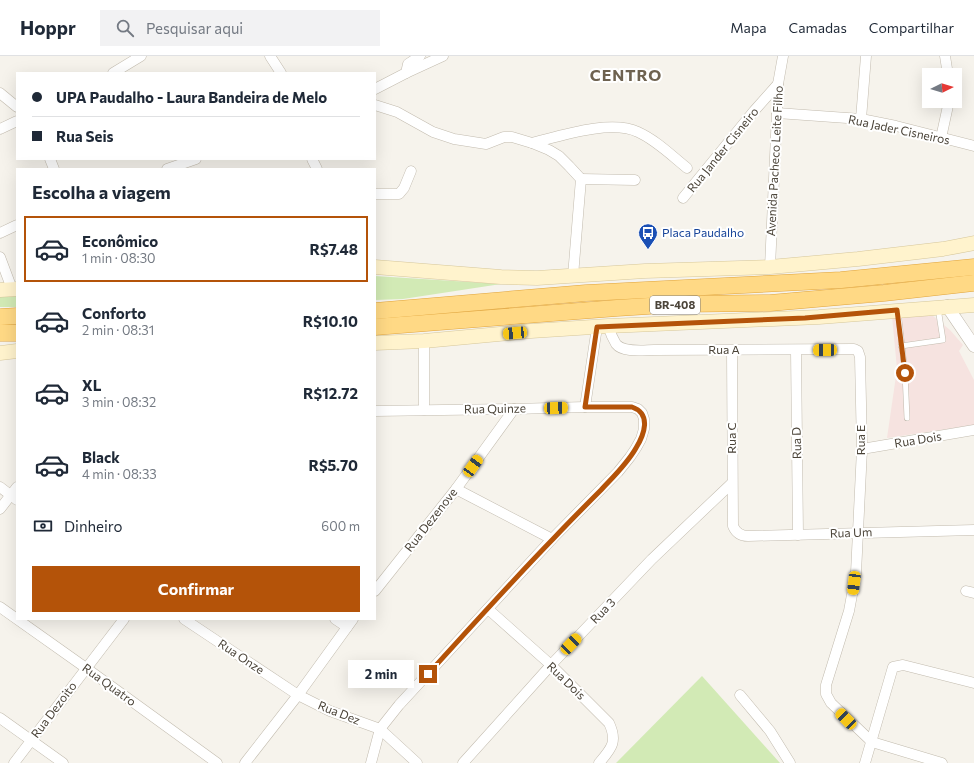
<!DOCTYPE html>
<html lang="pt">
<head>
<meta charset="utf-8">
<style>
	:root { --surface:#fff; --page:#f2f2f3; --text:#1f2937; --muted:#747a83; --line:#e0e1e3; --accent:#b45309 }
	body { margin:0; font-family:Commissioner,sans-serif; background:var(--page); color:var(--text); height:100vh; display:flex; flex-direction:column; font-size:15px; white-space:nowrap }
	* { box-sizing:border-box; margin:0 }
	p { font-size:13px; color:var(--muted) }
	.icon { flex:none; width:22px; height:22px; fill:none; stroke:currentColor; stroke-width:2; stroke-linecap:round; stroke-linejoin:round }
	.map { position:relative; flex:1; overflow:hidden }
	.panel { position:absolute; left:16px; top:112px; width:360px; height:452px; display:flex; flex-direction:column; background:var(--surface); border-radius:0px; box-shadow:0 4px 16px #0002 }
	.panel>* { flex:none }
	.top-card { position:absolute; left:16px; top:16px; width:360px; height:88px; border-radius:0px; box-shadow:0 4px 16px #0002; display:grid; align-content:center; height:88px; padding:0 16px; background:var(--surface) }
	.needle { width:26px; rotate:85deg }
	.tools { position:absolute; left:922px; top:12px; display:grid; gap:8px }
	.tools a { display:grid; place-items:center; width:40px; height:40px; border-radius:0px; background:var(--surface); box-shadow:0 4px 16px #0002; font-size:20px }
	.end { position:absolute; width:18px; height:18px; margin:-9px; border:5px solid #b45309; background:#fff; box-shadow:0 0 0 2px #fff }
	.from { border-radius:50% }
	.bubble { position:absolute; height:28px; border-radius:0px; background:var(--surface); box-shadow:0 4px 16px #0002; font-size:13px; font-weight:700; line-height:28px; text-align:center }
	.car { position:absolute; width:12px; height:24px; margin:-12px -6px; border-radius:5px; box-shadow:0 0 3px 1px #0007; background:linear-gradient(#f5c518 24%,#345 0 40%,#f5c518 0 76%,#345 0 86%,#f5c518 0) }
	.top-card b { display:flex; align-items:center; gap:14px; height:38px; font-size:15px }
	.top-card b+b { border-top:1px solid var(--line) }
	.top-card i { width:10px; height:10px; background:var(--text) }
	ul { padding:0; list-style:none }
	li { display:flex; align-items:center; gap:12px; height:66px; margin:0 8px 6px; padding:0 8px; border:2px solid transparent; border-radius:0px }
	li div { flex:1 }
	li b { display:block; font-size:15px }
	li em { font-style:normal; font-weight:700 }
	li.on { border-color:var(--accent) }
	li>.icon { width:36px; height:36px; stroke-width:1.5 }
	h2 { padding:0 16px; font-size:18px; line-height:48px }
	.pay { display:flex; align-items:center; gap:10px; height:44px; padding:0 16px; font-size:15px }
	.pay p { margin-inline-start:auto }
	.primary-button { display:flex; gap:8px; margin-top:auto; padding:8px 16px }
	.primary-button a { flex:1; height:46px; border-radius:0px; background:var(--accent); color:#fff; font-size:16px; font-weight:700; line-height:46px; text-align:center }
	header { display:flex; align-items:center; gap:24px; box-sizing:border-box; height:56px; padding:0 20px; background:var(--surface); border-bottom:1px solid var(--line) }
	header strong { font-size:19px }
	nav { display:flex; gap:22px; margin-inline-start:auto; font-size:14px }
	.search { width:280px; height:36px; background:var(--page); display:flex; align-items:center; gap:10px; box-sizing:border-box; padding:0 14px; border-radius:0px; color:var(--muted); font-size:15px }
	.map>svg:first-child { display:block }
	.medical { fill:#f6e3e0 }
	.green { fill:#d2eab5 }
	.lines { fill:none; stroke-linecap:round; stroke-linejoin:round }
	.service-casing { stroke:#c2bbae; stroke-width:6 }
	.minor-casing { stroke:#c2bbae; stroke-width:11 }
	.tertiary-casing { stroke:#c2bbae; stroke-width:13 }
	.secondary-casing { stroke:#d6c79b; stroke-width:15 }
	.trunk-casing { stroke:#e0a43c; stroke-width:17 }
	.service { stroke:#fff; stroke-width:5 }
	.minor { stroke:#fff; stroke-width:10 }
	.tertiary { stroke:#fff; stroke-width:12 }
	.secondary { stroke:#fff3cd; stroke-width:14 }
	.trunk { stroke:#ffd985; stroke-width:16 }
	.route { stroke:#b45309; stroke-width:5 }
	.labels { text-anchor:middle; stroke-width:4; stroke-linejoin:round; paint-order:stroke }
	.shield { fill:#fff; stroke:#817c74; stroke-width:1 }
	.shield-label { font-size:11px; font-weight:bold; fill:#4b4439 }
	.street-label { font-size:12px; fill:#4b4439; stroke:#fff }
	.transit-label { font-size:12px; fill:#164399; stroke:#fff; text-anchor:start }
	.district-label { font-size:16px; font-weight:bold; letter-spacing:1px; fill:#6e6250; stroke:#fff }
</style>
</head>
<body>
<header>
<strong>Hoppr</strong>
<div class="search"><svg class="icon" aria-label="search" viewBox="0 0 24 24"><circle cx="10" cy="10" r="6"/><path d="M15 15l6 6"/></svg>Pesquisar aqui</div>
<nav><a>Mapa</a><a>Camadas</a><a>Compartilhar</a></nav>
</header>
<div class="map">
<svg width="974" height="707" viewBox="0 0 974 707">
	<rect width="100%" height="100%" fill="#f6f3ec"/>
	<path class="medical" d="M 922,256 L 933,260 L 950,274 L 963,289 L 959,295 L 974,324 L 974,369 L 887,382 L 897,313 L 892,260 Z"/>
	<g class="green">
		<path d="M 375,220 L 501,228 L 403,243 L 375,244 Z"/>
		<path d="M 17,239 L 17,251 L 0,251 L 0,241 Z"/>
		<path d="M 702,620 L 780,707 L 616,707 Z"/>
	</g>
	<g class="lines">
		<defs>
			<g id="service">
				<path d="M 898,255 L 905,317 L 907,362"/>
				<path d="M 901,290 L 943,284 L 938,252"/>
			</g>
			<g id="minor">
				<path d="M 270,0 L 281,17"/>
				<path d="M 945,0 L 948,19"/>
				<path d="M 113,17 L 141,0"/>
				<path d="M 406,17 L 443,0"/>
				<path d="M 375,33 L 406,17 L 408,8 L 420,0"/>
				<path d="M 0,37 L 17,51"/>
				<path d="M 375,49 L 397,56 L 433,76 L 454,83 L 486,88 L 504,81 L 512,81 L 532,87 L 549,94 L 559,100 L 569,110 L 581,123 L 573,220"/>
				<path d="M 777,57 L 861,63 L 896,70 L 974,90"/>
				<path d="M 861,63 L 866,0"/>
				<path d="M 0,73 L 17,65"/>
				<path d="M 941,82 L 949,45"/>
				<path d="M 532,87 C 560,80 611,63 638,76 C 656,84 672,100 687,112"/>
				<path d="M 50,103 L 54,113"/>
				<path d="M 312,103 L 317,113"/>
				<path d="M 167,113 L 196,103"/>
				<path d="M 581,123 L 635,124"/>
				<path d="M 375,138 L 399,138 L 404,132 L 411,115"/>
				<path d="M 683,142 L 754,55 L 778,28"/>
				<path d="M 0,177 L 17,169"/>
				<path d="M 0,201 L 12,233"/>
				<path d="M 770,211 L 777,57 L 778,28 L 783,0"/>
				<path d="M 608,270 C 610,276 613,283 616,288 C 623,297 644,294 654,294 L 854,293 L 858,295 L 860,301 L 862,393 L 856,517 L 849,555 L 826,629 L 826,638 L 831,647 L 872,686 L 942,707"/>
				<path d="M 732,294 L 733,470 C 736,477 741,480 748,480 L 974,474"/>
				<path d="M 796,294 L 798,479"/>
				<path d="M 585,351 L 597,271"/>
				<path d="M 424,354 L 424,285"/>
				<path d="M 862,393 L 974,374"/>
				<path d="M 0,431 L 17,444"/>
				<path d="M 456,433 L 552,483"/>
				<path d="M 0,453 L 17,431"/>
				<path d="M 375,535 L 456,433 L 514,353"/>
				<path d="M 966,535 L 974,537"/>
				<path d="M 0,551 L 86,612 L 217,707"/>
				<path d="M 488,553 L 551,609 L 609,667 C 618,686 611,693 599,707"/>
				<path d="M 184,563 L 298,639 L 330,655 L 380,673 L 417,707"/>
				<path d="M 335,563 L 347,571"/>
				<path d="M 740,639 L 770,675 L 790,707"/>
				<path d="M 0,662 L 63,707"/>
				<path d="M 14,707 L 124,563"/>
				<path d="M 245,707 L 298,639 L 353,563"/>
				<path d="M 371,707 L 380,673 L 399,649 L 552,483 L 618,416 L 630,401 L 636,392 L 641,383 L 644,373 L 644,363 L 642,357 L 638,353 L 632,351 L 585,351 L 514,353 L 375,355"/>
				<path d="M 463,707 L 551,609 L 652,503 L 732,427"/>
				<path d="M 865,707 L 893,611 L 903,609 L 974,627"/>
			</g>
			<path id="tertiary" d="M 947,250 L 974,290"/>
			<g id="secondary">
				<path d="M 375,211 L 501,221 L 537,222 L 645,215 L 770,211 L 858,203 L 943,193 L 974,187"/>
				<path d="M 0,234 L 17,233"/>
				<path d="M 375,287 L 424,285 L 531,275 L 608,270 L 819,261 L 974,249"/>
				<path d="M 0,297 L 17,295"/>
			</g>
			<g id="trunk">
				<path d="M 375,255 L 586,237 L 841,224 L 974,211"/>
				<path d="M 0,261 L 17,260"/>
				<path d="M 375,271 L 617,252 L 680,248 L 770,247 L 804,244 L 884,237 L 974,227"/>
				<path d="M 0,277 L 17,277"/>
			</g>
		</defs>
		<use href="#service" class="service-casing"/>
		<use href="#minor" class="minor-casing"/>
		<use href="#tertiary" class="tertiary-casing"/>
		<use href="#secondary" class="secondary-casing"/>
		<use href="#trunk" class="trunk-casing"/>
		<use href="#service" class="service"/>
		<use href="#minor" class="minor"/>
		<use href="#tertiary" class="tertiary"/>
		<use href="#secondary" class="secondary"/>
		<use href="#trunk" class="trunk"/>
	</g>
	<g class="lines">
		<path class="route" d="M 428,618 C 470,572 511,526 554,482 C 569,466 585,450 601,434 C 613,421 627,408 636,392 C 644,379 652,358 632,351 L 585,351 L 597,271 L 805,262 L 897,254 L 905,317"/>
	</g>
	<defs>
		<symbol id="bus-pin" viewBox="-11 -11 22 30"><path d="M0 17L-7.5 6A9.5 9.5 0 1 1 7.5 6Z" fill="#1a4fb4" stroke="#fff"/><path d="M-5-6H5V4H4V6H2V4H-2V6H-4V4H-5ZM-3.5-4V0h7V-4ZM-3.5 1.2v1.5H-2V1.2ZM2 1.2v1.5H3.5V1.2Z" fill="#fff"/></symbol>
	</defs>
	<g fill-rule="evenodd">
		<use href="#bus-pin" x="637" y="166" width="22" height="30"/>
	</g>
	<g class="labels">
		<rect class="shield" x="650" y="240" width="50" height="18" rx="3"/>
		<g class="shield-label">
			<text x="675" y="253">BR-408</text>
		</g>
		<g class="street-label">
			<text transform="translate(899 74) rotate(12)" y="4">Rua Jader Cisneiros</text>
			<text transform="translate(723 94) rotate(-51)" y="4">Rua Jander Cisneiro</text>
			<text transform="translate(775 105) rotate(-87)" y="4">Avenida Pacheco Leite Filho</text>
			<text x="724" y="298">Rua A</text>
			<text transform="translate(495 353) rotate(-1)" y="4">Rua Quinze</text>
			<text transform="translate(732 382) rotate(-90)" y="4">Rua C</text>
			<text transform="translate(861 384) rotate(-90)" y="4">Rua E</text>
			<text transform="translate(918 384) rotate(-9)" y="4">Rua Dois</text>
			<text transform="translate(797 387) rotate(-91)" y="4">Rua D</text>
			<text transform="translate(431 464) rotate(-52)" y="4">Rua Dezenove</text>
			<text transform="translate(851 477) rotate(-2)" y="4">Rua Um</text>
			<text transform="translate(603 555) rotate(-46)" y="4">Rua 3</text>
			<text transform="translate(241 601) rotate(34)" y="4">Rua Onze</text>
			<text transform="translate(566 625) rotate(44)" y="4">Rua Dois</text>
			<text transform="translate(109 629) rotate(36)" y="4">Rua Quatro</text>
			<text transform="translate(54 654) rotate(-53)" y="4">Rua Dezoito</text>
			<text transform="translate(339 657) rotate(22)" y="4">Rua Dez</text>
		</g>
		<g class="transit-label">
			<text x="662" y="181">Placa Paudalho</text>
		</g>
		<g class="district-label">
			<text x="626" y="25">CENTRO</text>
		</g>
	</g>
</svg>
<div class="tools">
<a><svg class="needle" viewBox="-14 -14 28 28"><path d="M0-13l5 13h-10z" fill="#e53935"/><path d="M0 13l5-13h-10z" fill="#747a83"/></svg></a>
</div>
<i class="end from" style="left:905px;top:317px"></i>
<i class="end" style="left:428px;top:618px"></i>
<div class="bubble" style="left:348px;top:604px;width:66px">2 min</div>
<i class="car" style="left:515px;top:277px;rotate:265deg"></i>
<i class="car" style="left:825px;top:294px;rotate:269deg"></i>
<i class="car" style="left:556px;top:352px;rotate:88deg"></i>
<i class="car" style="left:473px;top:410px;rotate:36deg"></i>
<i class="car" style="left:854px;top:527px;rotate:187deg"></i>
<i class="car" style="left:571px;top:588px;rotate:44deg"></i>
<i class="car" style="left:846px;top:663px;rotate:315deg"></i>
<div class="top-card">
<b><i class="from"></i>UPA Paudalho - Laura Bandeira de Melo</b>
<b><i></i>Rua Seis</b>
</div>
<section class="panel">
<h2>Escolha a viagem</h2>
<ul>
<li class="on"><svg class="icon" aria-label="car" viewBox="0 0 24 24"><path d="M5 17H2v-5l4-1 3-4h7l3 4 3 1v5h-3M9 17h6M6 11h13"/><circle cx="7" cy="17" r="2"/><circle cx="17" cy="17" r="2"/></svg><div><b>Econômico</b><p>1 min · 08:30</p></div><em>R$7.48</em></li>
<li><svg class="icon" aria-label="car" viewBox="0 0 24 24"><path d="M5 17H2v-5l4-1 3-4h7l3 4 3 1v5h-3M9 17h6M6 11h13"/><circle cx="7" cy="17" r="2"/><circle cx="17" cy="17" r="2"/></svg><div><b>Conforto</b><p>2 min · 08:31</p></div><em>R$10.10</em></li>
<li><svg class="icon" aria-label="car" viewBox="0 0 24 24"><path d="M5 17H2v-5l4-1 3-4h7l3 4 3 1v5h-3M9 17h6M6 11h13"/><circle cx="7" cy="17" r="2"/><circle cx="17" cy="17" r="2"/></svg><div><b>XL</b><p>3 min · 08:32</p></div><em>R$12.72</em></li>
<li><svg class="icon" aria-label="car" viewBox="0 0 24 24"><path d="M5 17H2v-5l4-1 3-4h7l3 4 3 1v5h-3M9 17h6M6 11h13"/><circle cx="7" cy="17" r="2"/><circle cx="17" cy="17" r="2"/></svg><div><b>Black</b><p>4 min · 08:33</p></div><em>R$5.70</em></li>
</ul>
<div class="pay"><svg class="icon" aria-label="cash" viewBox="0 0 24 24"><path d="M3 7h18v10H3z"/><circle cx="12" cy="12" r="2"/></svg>Dinheiro<p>600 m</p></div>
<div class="primary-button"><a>Confirmar</a></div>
</section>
</div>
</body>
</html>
